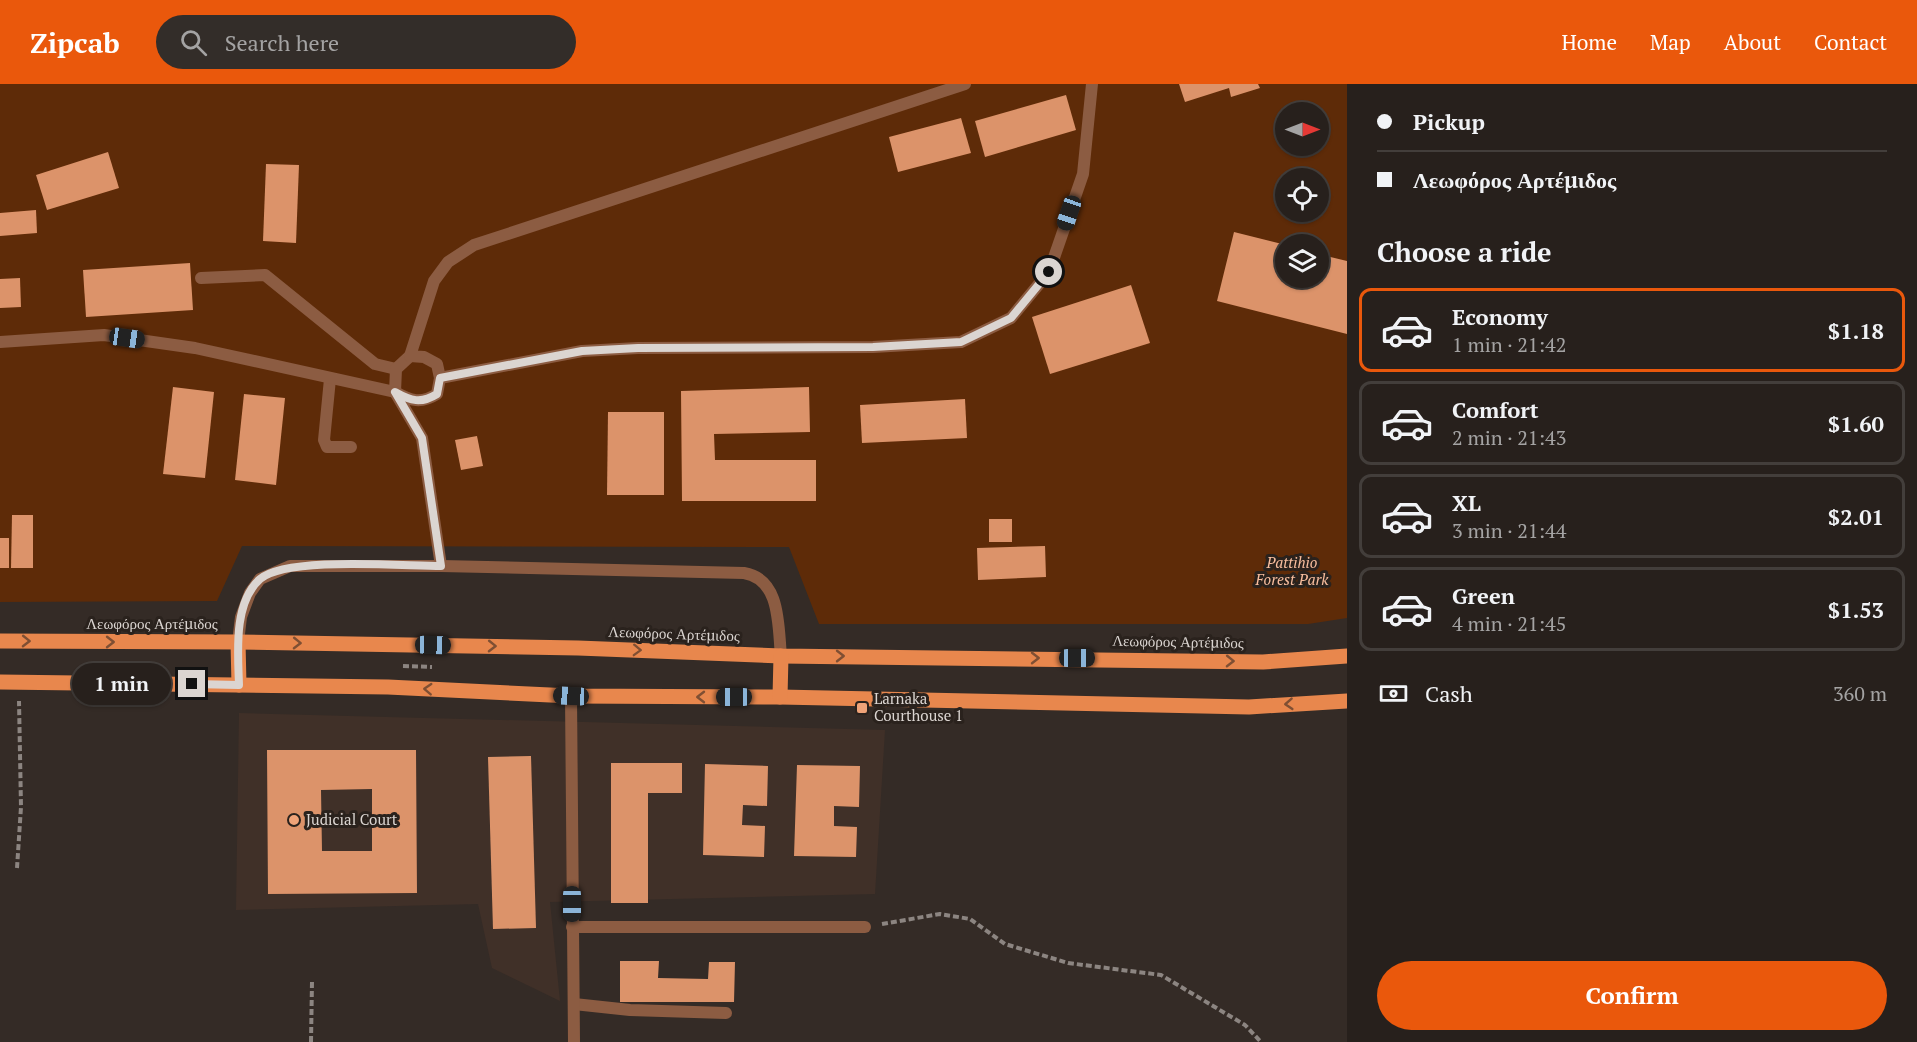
<!DOCTYPE html>
<html lang="en">
<head>
<meta charset="utf-8">
<style>
	:root { --surface:#27201c; --page:#332d29; --text:#f1f3f6; --muted:#a4a3a3; --line:#433e3b; --accent:#ea580c }
	body { margin:0; font-family:"PT Serif",serif; background:var(--page); color:var(--text); height:100vh; display:flex; flex-direction:column; font-size:22px; white-space:nowrap }
	* { box-sizing:border-box; margin:0 }
	p { font-size:20px; color:var(--muted) }
	.icon { flex:none; width:33px; height:33px; fill:none; stroke:currentColor; stroke-width:2; stroke-linecap:round; stroke-linejoin:round }
	.map { position:relative; flex:1; overflow:hidden }
	.details { display:flex; flex-direction:column; background:var(--surface); width:570px }
	.details>* { flex:none }
	.top-card { display:grid; align-content:center; height:132px; padding:0 30px; background:var(--surface) }
	.needle { width:39px; rotate:90deg }
	.buttons { position:absolute; left:1275px; top:18px; display:grid; gap:12px }
	.buttons a { display:grid; place-items:center; width:54px; height:54px; border-radius:50%; background:var(--surface); box-shadow:0 2px 4px #0004,0 0 0 2px var(--line); font-size:30px }
	.end { position:absolute; width:27px; height:27px; margin:-14px; border:8px solid #dbd5d1; background:#111; box-shadow:0 0 0 3px #111 }
	.from { border-radius:50% }
	.bubble { position:absolute; height:42px; border-radius:21px; background:var(--surface); box-shadow:0 2px 4px #0004,0 0 0 2px var(--line); font-size:20px; font-weight:700; line-height:42px; text-align:center }
	.car { position:absolute; width:18px; height:36px; margin:-18px -9px; border-radius:8px; box-shadow:0 0 4px 2px #0007; background:linear-gradient(#222 24%,#8ab4d8 0 40%,#222 0 76%,#8ab4d8 0 86%,#222 0) }
	.top-card b { display:flex; align-items:center; gap:21px; height:57px; font-size:22px }
	.top-card b+b { border-top:2px solid var(--line) }
	.top-card i { width:15px; height:15px; background:var(--text) }
	ul { padding:0; list-style:none }
	li { display:flex; align-items:center; gap:18px; height:84px; margin:0 12px 9px; padding:0 18px; border:3px solid var(--line); border-radius:12px }
	li div { flex:1 }
	li b { display:block; font-size:22px }
	li em { font-style:normal; font-weight:700 }
	li.current { border-color:var(--accent) }
	li>.icon { width:54px; height:54px; stroke-width:1.5 }
	h2 { padding:0 30px; font-size:27px; line-height:72px }
	.pay { display:flex; align-items:center; gap:15px; height:66px; padding:0 30px; font-size:22px }
	.pay p { margin-inline-start:auto }
	.cta { display:flex; gap:12px; margin-top:auto; padding:12px 30px }
	.cta a { flex:1; height:69px; border-radius:36px; background:var(--accent); color:#fff; font-size:24px; font-weight:700; line-height:69px; text-align:center }
	header { display:flex; align-items:center; gap:36px; box-sizing:border-box; height:84px; padding:0 30px; background:var(--accent); color:#fff }
	header strong { font-size:28px }
	nav { display:flex; gap:33px; margin-inline-start:auto; font-size:21px }
	.search { width:420px; height:54px; background:var(--page); display:flex; align-items:center; gap:15px; box-sizing:border-box; padding:0 21px; border-radius:33px; color:var(--muted); font-size:22px }
	main { display:flex; flex:1; min-height:0 }
	.map>svg:first-child { display:block }
	.built { fill:#403028 }
	.green { fill:#5e2b08; fill-rule:evenodd }
	.building { fill:#dc936a; fill-rule:evenodd }
	.lines { fill:none; stroke-linecap:round; stroke-linejoin:round }
	.path { stroke:#8c8581; stroke-width:4; stroke-dasharray:6 3; stroke-linecap:butt }
	.lane { stroke:#8c5c42; stroke-width:12 }
	.street { stroke:#8c5c42; stroke-width:12 }
	.primary { stroke:#e8874d; stroke-width:15 }
	.oneway { stroke:#7f4f33 }
	.route { stroke:#dbd5d1; stroke-width:8 }
	.poi-dot { fill:#efa378; stroke:#2a221d; stroke-width:2 }
	.labels { text-anchor:middle; stroke-width:6; stroke-linejoin:round; paint-order:stroke }
	.park-label { font-size:15px; font-style:italic; fill:#f9be9e; stroke:#2a221d }
	.street-label { font-size:15px; fill:#dbd5d1; stroke:#2a221d }
	.poi-label { font-size:15px; fill:#dbd5d1; stroke:#2a221d; text-anchor:start }
</style>
</head>
<body>
<header>
<strong>Zipcab</strong>
<div class="search"><svg class="icon" aria-label="search" viewBox="0 0 24 24"><circle cx="10" cy="10" r="6"/><path d="M15 15l6 6"/></svg>Search here</div>
<nav><a>Home</a><a>Map</a><a>About</a><a>Contact</a></nav>
</header>
<main>
<div class="map">
<svg width="1347" height="958" viewBox="0 0 1347 958">
	<rect width="100%" height="100%" fill="#342b26"/>
	<path class="built" d="M 239,629 L 885,646 L 875,810 L 550,818 L 560,917 L 492,884 L 478,820 L 236,826 Z"/>
	<path class="green" d="M 0,0 L 1347,0 L 1347,534 L 1308,540 L 819,540 L 789,463 L 242,462 L 217,517 L 0,518 ZM 1286,28 L 1318,28 L 1318,62 L 1286,62 ZM 1286,94 L 1318,94 L 1318,128 L 1286,128 ZM 1286,160 L 1318,160 L 1318,194 L 1286,194 Z"/>
	<g class="building">
		<path d="M 1179,0 L 1258,0 L 1260,4 L 1231,13 L 1229,4 L 1185,18 Z"/>
		<path d="M 1066,11 L 1076,46 L 985,73 L 975,37 Z"/>
		<path d="M 961,34 L 971,69 L 898,88 L 889,53 Z"/>
		<path d="M 108,68 L 119,104 L 47,126 L 36,91 Z"/>
		<path d="M 266,80 L 299,81 L 296,159 L 263,157 Z"/>
		<path d="M 36,126 L 37,149 L 0,152 L 0,129 Z"/>
		<path d="M 1234,148 L 1286,161 L 1286,194 L 1318,194 L 1318,170 L 1347,177 L 1347,250 L 1217,217 Z"/>
		<path d="M 190,179 L 193,226 L 86,233 L 83,186 Z"/>
		<path d="M 20,194 L 21,223 L 0,224 L 0,195 Z"/>
		<path d="M 1131,201 L 1150,259 L 1050,290 L 1032,233 Z"/>
		<path d="M 173,303 L 214,308 L 205,394 L 163,390 Z"/>
		<path d="M 809,303 L 810,348 L 714,350 L 715,376 L 816,376 L 816,417 L 682,417 L 681,307 Z"/>
		<path d="M 244,310 L 285,314 L 276,401 L 235,396 Z"/>
		<path d="M 965,315 L 967,354 L 862,359 L 860,321 Z"/>
		<path d="M 608,328 L 664,328 L 664,411 L 607,411 Z"/>
		<path d="M 477,352 L 483,382 L 461,386 L 455,356 Z"/>
		<path d="M 12,431 L 33,431 L 33,484 L 11,484 Z"/>
		<rect x="989" y="435" width="23" height="23"/>
		<rect x="0" y="454" width="9" height="30"/>
		<path d="M 1045,462 L 1046,493 L 978,496 L 977,464 Z"/>
		<path d="M 267,666 L 416,666 L 417,809 L 268,810 ZM 372,705 L 372,767 L 322,767 L 321,706 Z"/>
		<path d="M 531,672 L 536,844 L 493,845 L 488,673 Z"/>
		<path d="M 611,679 L 682,679 L 682,709 L 648,709 L 648,819 L 611,819 Z"/>
		<path d="M 705,680 L 768,682 L 767,722 L 743,721 L 742,741 L 765,742 L 764,773 L 703,771 Z"/>
		<path d="M 797,681 L 860,682 L 859,723 L 834,722 L 834,742 L 857,743 L 856,773 L 794,772 Z"/>
		<path d="M 620,877 L 659,877 L 658,894 L 708,895 L 709,878 L 735,878 L 734,918 L 620,918 Z"/>
	</g>
	<g class="lines">
		<g class="path">
			<path d="M 403,582 L 432,583"/>
			<path d="M 17,784 L 21,723 L 19,617"/>
			<path d="M 882,840 L 940,830 L 970,835 L 1005,860 L 1068,879 L 1161,891 L 1245,941 L 1261,958"/>
			<path d="M 311,958 L 312,898"/>
		</g>
		<g class="lane">
			<path d="M 330,295 L 324,356 L 327,363 L 351,363"/>
			<path d="M 238,558 L 241,533 L 250,509 L 260,495 L 290,482 L 441,482 L 744,489 C 781,495 778,542 781,572"/>
			<path d="M 574,920 L 630,926 L 726,929"/>
		</g>
		<g class="street">
			<path d="M 201,194 L 265,191 L 375,280 L 396,285"/>
			<path d="M 0,258 L 104,251 L 195,264 L 395,308 L 396,285 L 410,272"/>
			<path d="M 440,294 L 582,267 L 638,264 L 873,263 L 961,258 L 1011,234 L 1049,188 L 1083,90 L 1092,0"/>
			<path d="M 441,482 L 422,354 L 395,308 C 411,317 421,320 437,310 L 440,294 L 437,280 L 424,273 L 410,272 L 434,197 L 448,178 L 474,161 L 965,0"/>
			<path d="M 571,612 L 574,958"/>
			<path d="M 572,843 L 865,843"/>
		</g>
		<g class="primary">
			<path d="M 0,557 L 238,558 L 578,564 L 781,572 L 1263,578 L 1347,572"/>
			<path d="M 238,558 L 239,601"/>
			<path d="M 0,598 L 388,603 L 571,612 L 780,613 L 1249,623 L 1347,617"/>
			<path d="M 780,613 L 781,572"/>
		</g>
	</g>
	<defs><path id="oneway-chevron" d="M-2-3.5L2.5 0L-2 3.5" fill="none" stroke-width="1.6" stroke-linecap="round" stroke-linejoin="round" transform="scale(1.5)"/></defs>
	<g class="oneway">
		<use href="#oneway-chevron" transform="translate(26 557) rotate(1)"/>
		<use href="#oneway-chevron" transform="translate(110 558)"/>
		<use href="#oneway-chevron" transform="translate(297 559) rotate(1)"/>
		<use href="#oneway-chevron" transform="translate(492 562) rotate(1)"/>
		<use href="#oneway-chevron" transform="translate(637 566) rotate(2)"/>
		<use href="#oneway-chevron" transform="translate(840 572)"/>
		<use href="#oneway-chevron" transform="translate(1035 574)"/>
		<use href="#oneway-chevron" transform="translate(1230 577) rotate(1)"/>
		<use href="#oneway-chevron" transform="translate(428 605) rotate(-177)"/>
		<use href="#oneway-chevron" transform="translate(701 613) rotate(-180)"/>
		<use href="#oneway-chevron" transform="translate(1289 620) rotate(176)"/>
	</g>
	<g class="lines">
		<path class="route" d="M 192,600 L 239,601 C 238,569 233,519 260,495 C 287,472 402,482 441,482 L 422,354 L 395,308 C 411,317 421,320 437,310 L 440,294 L 582,267 L 638,264 L 873,263 L 961,258 L 1011,234 L 1049,188"/>
	</g>
	<g class="poi-dot">
		<rect x="856" y="618" width="12" height="12" rx="3"/>
		<circle cx="294" cy="736" r="6"/>
	</g>
	<g class="labels">
		<g class="park-label">
			<text x="1292" y="484">Pattihio<tspan x="1292" dy="17">Forest Park</tspan></text>
		</g>
		<g class="street-label">
			<text x="152" y="545">Λεωφόρος Αρτέμιδος</text>
			<text transform="translate(674 550) rotate(2)" y="5">Λεωφόρος Αρτέμιδος</text>
			<text transform="translate(1178 558) rotate(1)" y="5">Λεωφόρος Αρτέμιδος</text>
		</g>
		<g class="poi-label">
			<text x="874" y="620">Larnaka<tspan x="874" dy="17">Courthouse 1</tspan></text>
			<text x="306" y="741">Judicial Court</text>
		</g>
	</g>
</svg>
<div class="buttons">
<a><svg class="needle" viewBox="-14 -14 28 28"><path d="M0-13l5 13h-10z" fill="#e53935"/><path d="M0 13l5-13h-10z" fill="#a4a3a3"/></svg></a>
<a><svg class="icon" aria-label="locate" viewBox="0 0 24 24"><circle cx="12" cy="12" r="6"/><path d="M12 2v4M12 18v4M2 12h4M18 12h4"/></svg></a>
<a><svg class="icon" aria-label="layers" viewBox="0 0 24 24"><path d="M12 4l9 5-9 5-9-5zM3 14l9 5 9-5"/></svg></a>
</div>
<i class="end from" style="left:1049px;top:188px"></i>
<i class="end" style="left:192px;top:600px"></i>
<div class="bubble" style="left:72px;top:579px;width:99px">1 min</div>
<i class="car" style="left:1069px;top:129px;rotate:199deg"></i>
<i class="car" style="left:127px;top:254px;rotate:98deg"></i>
<i class="car" style="left:433px;top:561px;rotate:91deg"></i>
<i class="car" style="left:1077px;top:574px;rotate:90deg"></i>
<i class="car" style="left:571px;top:612px;rotate:273deg"></i>
<i class="car" style="left:734px;top:613px;rotate:270deg"></i>
<i class="car" style="left:572px;top:820px;rotate:180deg"></i>
</div>
<section class="details">
<div class="top-card">
<b><i class="from"></i>Pickup</b>
<b><i></i>Λεωφόρος Αρτέμιδος</b>
</div>
<h2>Choose a ride</h2>
<ul>
<li class="current"><svg class="icon" aria-label="car" viewBox="0 0 24 24"><path d="M5 17H2v-5l4-1 3-4h7l3 4 3 1v5h-3M9 17h6M6 11h13"/><circle cx="7" cy="17" r="2"/><circle cx="17" cy="17" r="2"/></svg><div><b>Economy</b><p>1 min · 21:42</p></div><em>$1.18</em></li>
<li><svg class="icon" aria-label="car" viewBox="0 0 24 24"><path d="M5 17H2v-5l4-1 3-4h7l3 4 3 1v5h-3M9 17h6M6 11h13"/><circle cx="7" cy="17" r="2"/><circle cx="17" cy="17" r="2"/></svg><div><b>Comfort</b><p>2 min · 21:43</p></div><em>$1.60</em></li>
<li><svg class="icon" aria-label="car" viewBox="0 0 24 24"><path d="M5 17H2v-5l4-1 3-4h7l3 4 3 1v5h-3M9 17h6M6 11h13"/><circle cx="7" cy="17" r="2"/><circle cx="17" cy="17" r="2"/></svg><div><b>XL</b><p>3 min · 21:44</p></div><em>$2.01</em></li>
<li><svg class="icon" aria-label="car" viewBox="0 0 24 24"><path d="M5 17H2v-5l4-1 3-4h7l3 4 3 1v5h-3M9 17h6M6 11h13"/><circle cx="7" cy="17" r="2"/><circle cx="17" cy="17" r="2"/></svg><div><b>Green</b><p>4 min · 21:45</p></div><em>$1.53</em></li>
</ul>
<div class="pay"><svg class="icon" aria-label="cash" viewBox="0 0 24 24"><path d="M3 7h18v10H3z"/><circle cx="12" cy="12" r="2"/></svg>Cash<p>360 m</p></div>
<div class="cta"><a>Confirm</a></div>
</section>
</main>
</body>
</html>
